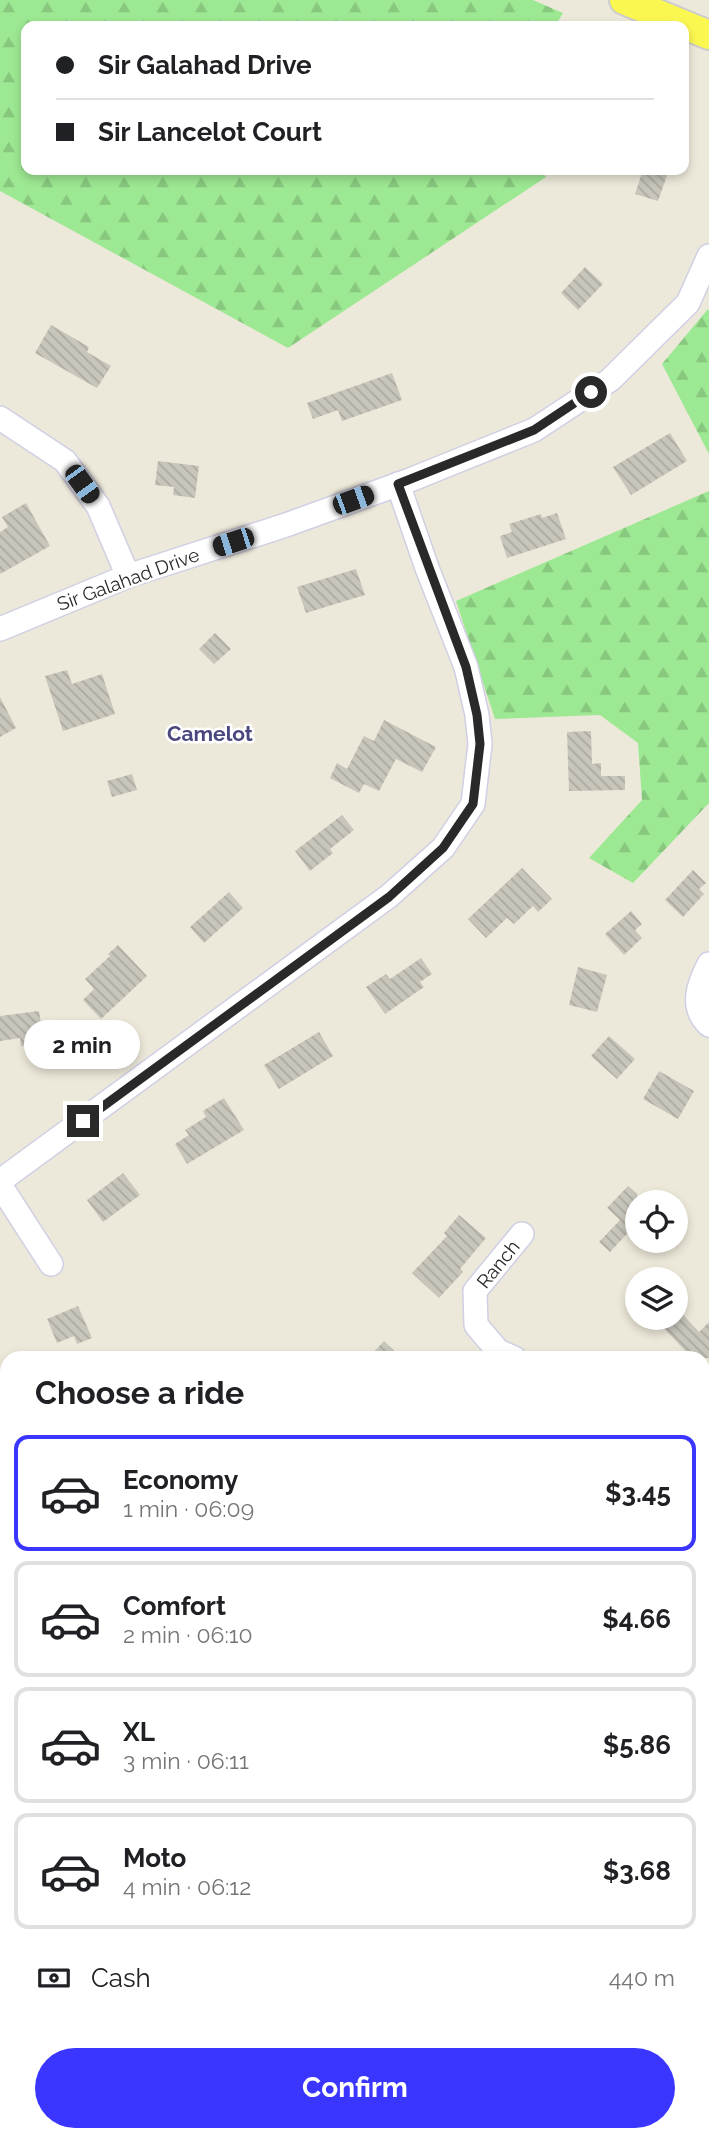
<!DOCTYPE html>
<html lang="en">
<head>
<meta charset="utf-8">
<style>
	:root { --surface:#fff; --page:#f2f2f2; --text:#202124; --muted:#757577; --line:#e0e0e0; --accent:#3a35ff }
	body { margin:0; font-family:Raleway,sans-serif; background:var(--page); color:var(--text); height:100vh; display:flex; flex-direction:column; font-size:26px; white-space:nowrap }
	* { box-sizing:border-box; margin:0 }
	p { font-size:23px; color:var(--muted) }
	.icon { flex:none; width:38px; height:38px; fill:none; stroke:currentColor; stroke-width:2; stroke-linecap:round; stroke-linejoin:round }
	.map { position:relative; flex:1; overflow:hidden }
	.sheet { position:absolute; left:0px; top:1351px; width:710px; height:791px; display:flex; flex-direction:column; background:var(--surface); border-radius:21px 21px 0 0; box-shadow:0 4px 10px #0003 }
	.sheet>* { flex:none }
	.hud { position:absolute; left:21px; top:21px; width:668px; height:154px; border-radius:14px; box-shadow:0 4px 10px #0003; display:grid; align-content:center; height:154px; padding:0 35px; background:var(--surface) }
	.buttons { position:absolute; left:625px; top:1190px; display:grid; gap:14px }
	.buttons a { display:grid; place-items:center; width:63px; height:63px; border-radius:50%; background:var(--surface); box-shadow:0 4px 10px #0003; font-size:35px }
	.end { position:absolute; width:32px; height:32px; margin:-16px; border:9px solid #292929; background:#fff; box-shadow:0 0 0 4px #fff }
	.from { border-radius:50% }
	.bubble { position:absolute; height:49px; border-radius:24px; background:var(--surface); box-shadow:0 4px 10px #0003; font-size:23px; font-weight:700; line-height:49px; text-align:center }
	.car { position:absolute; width:21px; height:42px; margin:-21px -10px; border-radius:9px; box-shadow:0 0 5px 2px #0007; background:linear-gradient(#222 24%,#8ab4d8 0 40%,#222 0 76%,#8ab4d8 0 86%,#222 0) }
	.hud b { display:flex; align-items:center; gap:24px; height:66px; font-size:26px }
	.hud b+b { border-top:2px solid var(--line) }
	.hud i { width:18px; height:18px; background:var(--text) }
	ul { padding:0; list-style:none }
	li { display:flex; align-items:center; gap:21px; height:116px; margin:0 14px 10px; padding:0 21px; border:4px solid var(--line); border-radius:14px }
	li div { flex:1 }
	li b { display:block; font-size:26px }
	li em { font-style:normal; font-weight:700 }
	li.active { border-color:var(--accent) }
	li>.icon { width:63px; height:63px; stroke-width:1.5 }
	h2 { padding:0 35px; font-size:32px; line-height:84px }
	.pay { display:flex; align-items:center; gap:18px; height:77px; padding:0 35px; font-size:26px }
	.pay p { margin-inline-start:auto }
	.cta { display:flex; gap:14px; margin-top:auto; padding:14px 35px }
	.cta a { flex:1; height:80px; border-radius:42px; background:var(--accent); color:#fff; font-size:28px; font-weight:700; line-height:80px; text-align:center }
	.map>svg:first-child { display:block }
	.forest { fill:url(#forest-firs) }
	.water { fill:url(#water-rules) }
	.building { fill:url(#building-back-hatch) }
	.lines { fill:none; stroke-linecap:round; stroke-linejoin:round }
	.minor-casing { stroke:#d0cfe4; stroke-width:26 }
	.major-casing { stroke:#ccc; stroke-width:32 }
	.minor { stroke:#fff; stroke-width:23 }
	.major { stroke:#fbf751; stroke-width:28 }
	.route { stroke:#292929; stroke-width:9 }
	.labels { text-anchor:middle; stroke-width:5; stroke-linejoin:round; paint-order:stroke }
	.street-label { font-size:19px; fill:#292929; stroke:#fff }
	.neighbourhood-label { font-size:21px; font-weight:bold; fill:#49477d; stroke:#fff }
</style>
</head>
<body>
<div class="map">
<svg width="709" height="2142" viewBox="0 0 709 2142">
	<defs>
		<pattern id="forest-firs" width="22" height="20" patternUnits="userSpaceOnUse" patternTransform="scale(1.75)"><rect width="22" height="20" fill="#9de892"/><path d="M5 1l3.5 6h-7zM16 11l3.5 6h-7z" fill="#87c77e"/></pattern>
		<pattern id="water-rules" width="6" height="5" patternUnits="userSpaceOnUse" patternTransform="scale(1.75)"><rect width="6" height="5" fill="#65b1f7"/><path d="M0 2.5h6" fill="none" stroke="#5390c8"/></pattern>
		<pattern id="building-back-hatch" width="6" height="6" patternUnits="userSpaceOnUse" patternTransform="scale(1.75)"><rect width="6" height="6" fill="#c8c5ba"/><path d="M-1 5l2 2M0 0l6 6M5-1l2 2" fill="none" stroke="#aca9a0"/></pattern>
	</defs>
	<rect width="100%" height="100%" fill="#ede9da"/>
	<g class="forest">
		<path d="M 0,0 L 533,0 L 563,13 L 555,26 L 26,26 L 26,170 L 540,170 L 546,177 L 288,348 L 0,191 Z"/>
		<path d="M 708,309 L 709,311 L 709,454 L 662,364 Z"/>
		<path d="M 709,491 L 709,803 L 633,883 L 589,858 L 642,800 L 638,743 L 600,715 L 495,719 L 456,601 Z"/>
	</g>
	<g class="water">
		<path d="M 0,1733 L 7,1739 L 7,1817 L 0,1822 Z"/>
		<path d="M 298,2135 L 503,2135 L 502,2142 L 292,2142 Z"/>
	</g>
	<g class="building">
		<path d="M 643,170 L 669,170 L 658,201 L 635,194 Z"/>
		<path d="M 585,267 L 603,284 L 578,310 L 561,293 Z"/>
		<path d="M 51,325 L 89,347 L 87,352 L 111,366 L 97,388 L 35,353 Z"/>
		<path d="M 392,373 L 402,400 L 342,421 L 338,410 L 313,419 L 307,403 Z"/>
		<path d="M 670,433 L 687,461 L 631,495 L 613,467 Z"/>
		<path d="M 158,461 L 199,466 L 195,498 L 173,495 L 174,487 L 155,485 Z"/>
		<path d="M 26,503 L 50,546 L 0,574 L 0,532 L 8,527 L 2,517 Z"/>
		<path d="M 557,513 L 566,539 L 507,558 L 500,536 L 512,532 L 509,524 L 541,514 L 542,518 Z"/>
		<path d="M 356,569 L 365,595 L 306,613 L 297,587 Z"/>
		<path d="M 215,633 L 231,649 L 214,664 L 199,649 Z"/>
		<path d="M 67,670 L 72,684 L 102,674 L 115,714 L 63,731 L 45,676 Z"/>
		<path d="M 0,697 L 16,728 L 0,737 Z"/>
		<path d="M 384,720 L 436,747 L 422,772 L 396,759 L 379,791 L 364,784 L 359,793 L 330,778 L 337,763 L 347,769 L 364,736 L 374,741 Z"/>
		<path d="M 591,731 L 592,764 L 601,763 L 601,776 L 625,776 L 625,790 L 569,791 L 567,732 Z"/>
		<path d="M 132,774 L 137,790 L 112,797 L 107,781 Z"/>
		<path d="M 342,815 L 354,830 L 330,849 L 333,853 L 310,871 L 295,851 Z"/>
		<path d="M 522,868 L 552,899 L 538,912 L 533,906 L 514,924 L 507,918 L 486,938 L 468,919 Z"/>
		<path d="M 693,870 L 706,883 L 699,889 L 704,894 L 683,917 L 665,900 Z"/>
		<path d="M 229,892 L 243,908 L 204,943 L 190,927 Z"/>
		<path d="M 631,911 L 642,924 L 635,930 L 642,938 L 624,955 L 605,934 Z"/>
		<path d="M 118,945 L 147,976 L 101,1019 L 83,1000 L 94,989 L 85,979 L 110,956 L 108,954 Z"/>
		<path d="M 421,958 L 432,974 L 420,982 L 424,987 L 385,1014 L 366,987 L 386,974 L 390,979 Z"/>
		<path d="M 578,967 L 607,975 L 597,1012 L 569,1005 Z"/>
		<path d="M 39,1011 L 44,1043 L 21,1046 L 20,1038 L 0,1041 L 0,1016 Z"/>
		<path d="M 319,1032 L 333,1056 L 279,1089 L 264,1065 Z"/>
		<path d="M 609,1036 L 635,1059 L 617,1079 L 591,1056 Z"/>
		<path d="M 659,1071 L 694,1091 L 678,1119 L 643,1099 Z"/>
		<path d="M 224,1098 L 244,1130 L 187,1164 L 175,1144 L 189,1135 L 185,1130 L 206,1117 L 203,1111 Z"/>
		<path d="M 123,1173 L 140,1195 L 103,1222 L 87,1200 Z"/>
		<path d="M 628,1186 L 637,1194 L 637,1223 L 610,1252 L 599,1242 L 620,1220 L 607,1208 Z"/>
		<path d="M 459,1215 L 486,1238 L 460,1269 L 463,1272 L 439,1298 L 412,1273 L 447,1236 L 444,1233 Z"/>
		<path d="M 78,1306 L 92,1338 L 77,1344 L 74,1336 L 57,1343 L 47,1319 Z"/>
		<path d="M 676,1307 L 699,1332 L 709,1322 L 709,1358 L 692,1358 L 654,1318 L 676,1318 Z"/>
		<path d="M 384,1341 L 402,1358 L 368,1358 Z"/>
	</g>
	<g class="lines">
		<defs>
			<g id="minor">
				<path d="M 0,418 L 65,461 L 98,506 L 128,576"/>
				<path d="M 0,629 L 128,576 L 286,525 L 410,480 L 534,430 L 610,380 L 688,303 L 709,256"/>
				<path d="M 709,964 C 698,985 690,1007 709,1025"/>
				<path d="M 0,1181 L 389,896 L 443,848 L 473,804 L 480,744 L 477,715 L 466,667 L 427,568 L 398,484"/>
				<path d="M 0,1185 L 51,1264"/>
				<path d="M 514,1358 L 498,1351 L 476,1325 L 475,1291 L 522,1234"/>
				<path d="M 704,1439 L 709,1444"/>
				<path d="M 683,2135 L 684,2142"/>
				<path d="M 213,2142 L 214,2135"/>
			</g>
			<path id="major" d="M 624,0 L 709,35"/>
		</defs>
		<use href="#minor" class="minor-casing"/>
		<use href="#major" class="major-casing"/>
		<use href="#minor" class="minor"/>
		<use href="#major" class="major"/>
	</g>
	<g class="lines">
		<path class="route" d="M 83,1121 L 389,897 L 443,848 L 473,804 L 480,744 L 477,715 L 466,667 L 398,484 L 534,430 L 591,392"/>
	</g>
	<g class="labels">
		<g class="street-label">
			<text transform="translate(128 579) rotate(-20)" y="7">Sir Galahad Drive</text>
			<text transform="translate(498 1264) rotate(-51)" y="7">Ranch</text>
		</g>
		<g class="neighbourhood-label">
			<text x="210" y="741">Camelot</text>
		</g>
	</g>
</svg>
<div class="buttons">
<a><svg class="icon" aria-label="locate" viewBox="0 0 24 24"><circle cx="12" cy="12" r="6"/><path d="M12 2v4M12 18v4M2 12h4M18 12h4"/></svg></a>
<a><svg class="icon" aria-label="layers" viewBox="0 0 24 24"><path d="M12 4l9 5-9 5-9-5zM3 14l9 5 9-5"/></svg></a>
</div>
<i class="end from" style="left:591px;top:392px"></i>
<i class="end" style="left:83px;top:1121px"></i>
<div class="bubble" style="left:24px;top:1020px;width:116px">2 min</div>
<i class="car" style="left:82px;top:484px;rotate:144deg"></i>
<i class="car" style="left:353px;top:500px;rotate:70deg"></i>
<i class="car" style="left:233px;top:542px;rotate:252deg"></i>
<div class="hud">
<b><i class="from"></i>Sir Galahad Drive</b>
<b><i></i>Sir Lancelot Court</b>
</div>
<section class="sheet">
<h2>Choose a ride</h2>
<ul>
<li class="active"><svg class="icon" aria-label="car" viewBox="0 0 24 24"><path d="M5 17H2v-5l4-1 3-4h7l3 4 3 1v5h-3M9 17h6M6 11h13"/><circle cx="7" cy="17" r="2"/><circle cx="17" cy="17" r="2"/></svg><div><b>Economy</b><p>1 min · 06:09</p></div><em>$3.45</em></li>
<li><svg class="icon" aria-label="car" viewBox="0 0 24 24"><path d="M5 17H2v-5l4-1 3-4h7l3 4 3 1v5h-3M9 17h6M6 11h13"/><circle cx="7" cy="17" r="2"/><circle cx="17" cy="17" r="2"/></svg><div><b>Comfort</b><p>2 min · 06:10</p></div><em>$4.66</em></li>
<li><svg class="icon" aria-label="car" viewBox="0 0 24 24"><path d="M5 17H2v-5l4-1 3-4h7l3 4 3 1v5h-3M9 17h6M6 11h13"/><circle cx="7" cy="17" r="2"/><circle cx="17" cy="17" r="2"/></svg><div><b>XL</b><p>3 min · 06:11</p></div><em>$5.86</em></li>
<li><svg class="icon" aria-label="car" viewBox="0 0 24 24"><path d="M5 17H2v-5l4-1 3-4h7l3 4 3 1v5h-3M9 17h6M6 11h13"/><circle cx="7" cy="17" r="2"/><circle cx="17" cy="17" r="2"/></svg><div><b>Moto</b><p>4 min · 06:12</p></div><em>$3.68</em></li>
</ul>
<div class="pay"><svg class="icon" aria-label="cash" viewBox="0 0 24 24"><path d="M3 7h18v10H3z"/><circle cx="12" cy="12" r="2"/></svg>Cash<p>440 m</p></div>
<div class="cta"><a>Confirm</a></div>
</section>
</div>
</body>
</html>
